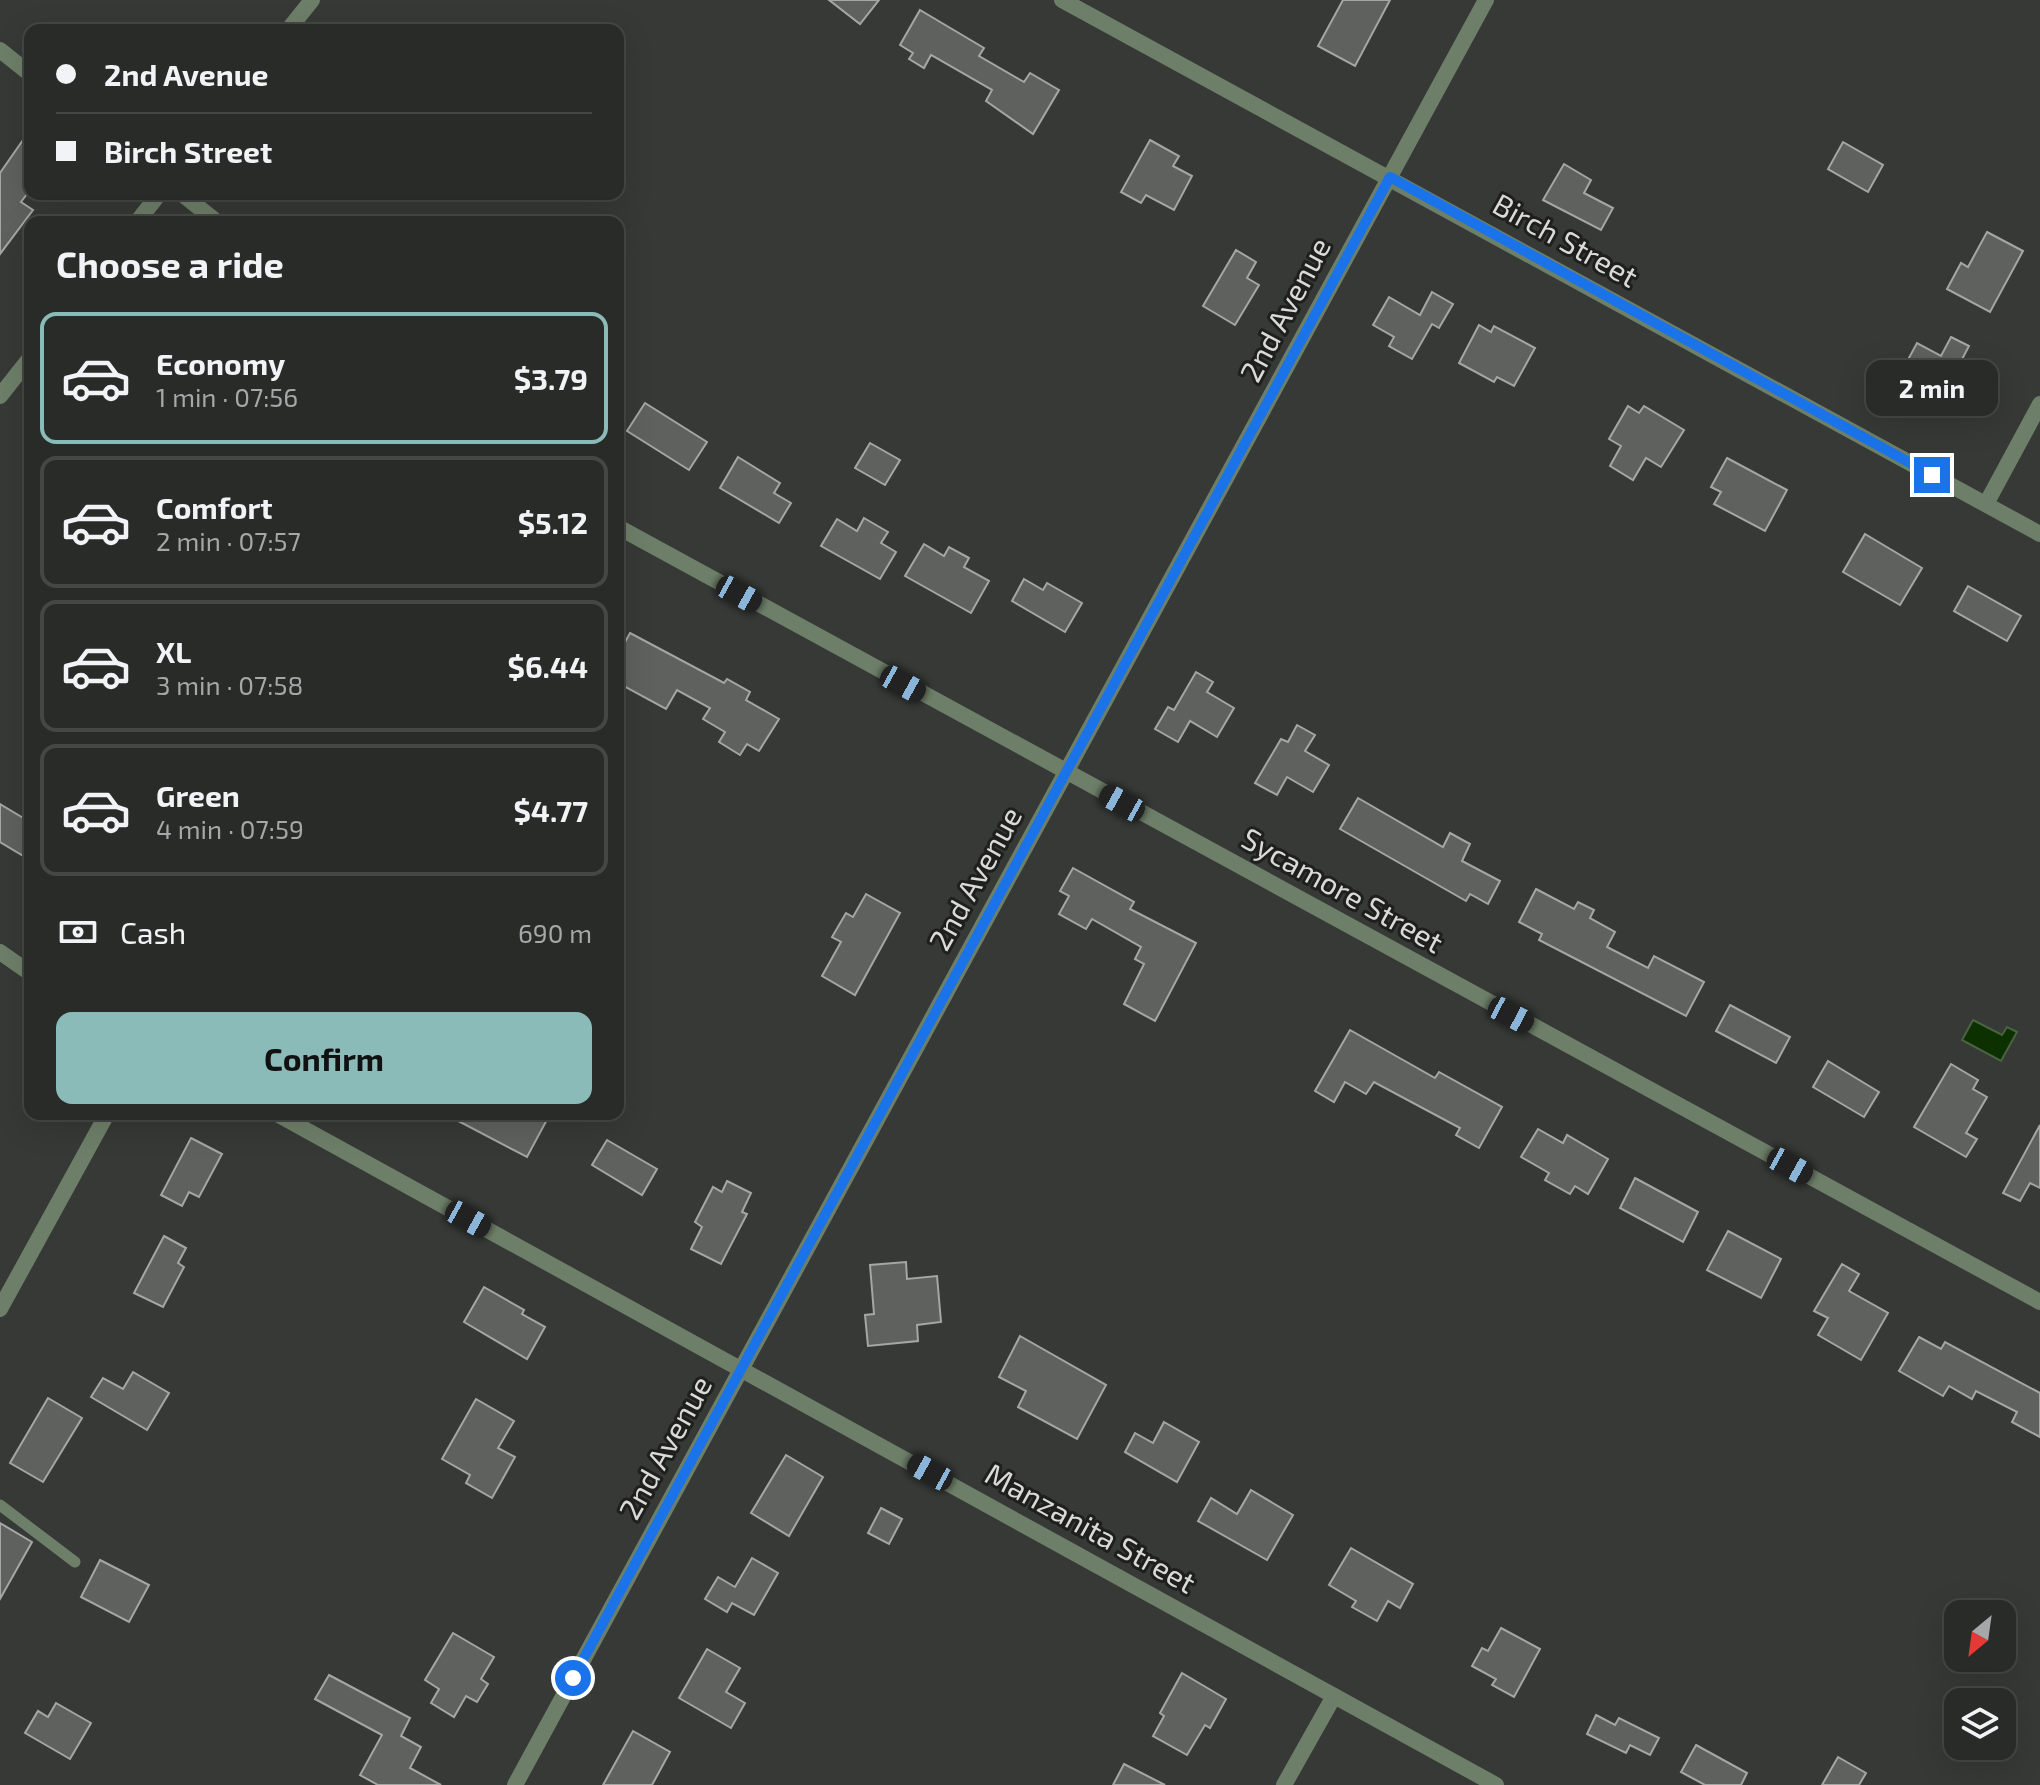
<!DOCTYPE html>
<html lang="en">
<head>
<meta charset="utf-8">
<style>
	:root { --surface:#282b28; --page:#303330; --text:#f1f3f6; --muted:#a5a7a8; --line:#444745; --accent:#8bbbb9 }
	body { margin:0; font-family:"Exo 2",sans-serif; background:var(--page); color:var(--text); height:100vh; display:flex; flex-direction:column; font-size:30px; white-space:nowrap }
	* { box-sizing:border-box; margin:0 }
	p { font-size:26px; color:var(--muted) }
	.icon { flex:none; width:44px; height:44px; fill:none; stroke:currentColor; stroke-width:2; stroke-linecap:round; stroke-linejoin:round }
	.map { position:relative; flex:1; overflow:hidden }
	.sheet { position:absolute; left:24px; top:216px; width:600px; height:904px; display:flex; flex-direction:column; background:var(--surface); border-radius:16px; box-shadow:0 8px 32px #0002,0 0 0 2px var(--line) }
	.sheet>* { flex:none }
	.hud { position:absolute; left:24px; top:24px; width:600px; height:176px; border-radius:16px; box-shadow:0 8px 32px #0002,0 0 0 2px var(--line); display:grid; align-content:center; height:176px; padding:0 32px; background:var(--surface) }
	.needle { width:52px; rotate:209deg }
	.fabs { position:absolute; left:1944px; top:1600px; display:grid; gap:16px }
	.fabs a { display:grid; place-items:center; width:72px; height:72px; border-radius:16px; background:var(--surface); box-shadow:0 8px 32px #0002,0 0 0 2px var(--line); font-size:40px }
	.end { position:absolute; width:36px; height:36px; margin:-18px; border:10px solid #1a73e8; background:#fff; box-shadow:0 0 0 4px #fff }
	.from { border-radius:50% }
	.bubble { position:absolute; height:56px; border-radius:16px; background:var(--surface); box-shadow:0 8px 32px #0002,0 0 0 2px var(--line); font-size:26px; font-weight:700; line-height:56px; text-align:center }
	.car { position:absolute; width:24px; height:48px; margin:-24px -12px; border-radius:10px; box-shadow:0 0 6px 2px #0007; background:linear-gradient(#222 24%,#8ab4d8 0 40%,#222 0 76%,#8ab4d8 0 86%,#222 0) }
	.hud b { display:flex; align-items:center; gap:28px; height:76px; font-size:30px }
	.hud b+b { border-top:2px solid var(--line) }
	.hud i { width:20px; height:20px; background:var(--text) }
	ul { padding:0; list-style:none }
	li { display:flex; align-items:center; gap:24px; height:132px; margin:0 16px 12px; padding:0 16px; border:4px solid var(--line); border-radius:16px }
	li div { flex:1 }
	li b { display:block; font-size:30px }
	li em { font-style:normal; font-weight:700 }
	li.selected { border-color:var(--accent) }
	li>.icon { width:72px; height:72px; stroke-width:1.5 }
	h2 { padding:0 32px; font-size:36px; line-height:96px }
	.pay { display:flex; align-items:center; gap:20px; height:88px; padding:0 32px; font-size:30px }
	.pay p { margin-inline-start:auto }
	.button { display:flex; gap:16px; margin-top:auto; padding:16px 32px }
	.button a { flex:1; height:92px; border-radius:16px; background:var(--accent); color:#111; font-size:32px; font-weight:700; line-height:92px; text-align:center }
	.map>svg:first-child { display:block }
	.water { fill:#0c3000; stroke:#4a6341; stroke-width:2 }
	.building { fill:#5e615d; stroke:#a4a7a3; stroke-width:2 }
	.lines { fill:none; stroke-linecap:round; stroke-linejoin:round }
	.service { stroke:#6e7f69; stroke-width:11 }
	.minor { stroke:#6e7f69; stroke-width:16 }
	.route { stroke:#1a73e8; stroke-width:10 }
	.labels { text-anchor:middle; stroke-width:6; stroke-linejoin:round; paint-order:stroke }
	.street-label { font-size:30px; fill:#dadbd9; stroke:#1e1f1e }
</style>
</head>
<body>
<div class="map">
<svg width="2040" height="1785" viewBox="0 0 2040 1785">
	<rect width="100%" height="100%" fill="#363935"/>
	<path class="water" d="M 1973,1020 L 2002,1035 L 2007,1027 L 2017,1032 L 2001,1061 L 1962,1040 Z"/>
	<g class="building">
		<path d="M 829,0 L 879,0 L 860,24 Z"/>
		<path d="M 1343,0 L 1390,0 L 1355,66 L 1318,46 Z"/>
		<path d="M 920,10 L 984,48 L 979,56 L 1024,82 L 1030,73 L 1059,90 L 1033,134 L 986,101 L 992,90 L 931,55 L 924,68 L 909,59 L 913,53 L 900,45 Z"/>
		<path d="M 30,130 L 30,190 L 21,202 L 33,210 L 0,254 L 0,173 Z"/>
		<path d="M 1150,140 L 1179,156 L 1173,166 L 1192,176 L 1174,210 L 1146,195 L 1141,203 L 1121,192 Z"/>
		<path d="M 1843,142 L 1883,165 L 1868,192 L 1828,169 Z"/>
		<path d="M 1564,164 L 1591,180 L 1584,193 L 1613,208 L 1601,230 L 1543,200 Z"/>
		<path d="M 1987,232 L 2023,251 L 1990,312 L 1947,289 L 1961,263 L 1968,267 Z"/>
		<path d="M 1236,250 L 1256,262 L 1247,278 L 1259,285 L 1235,325 L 1203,306 Z"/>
		<path d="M 1432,292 L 1453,304 L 1439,328 L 1432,324 L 1412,359 L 1389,346 L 1394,337 L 1373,325 L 1389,297 L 1420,315 Z"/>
		<path d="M 1479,325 L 1491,332 L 1494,326 L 1535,348 L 1514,386 L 1497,377 L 1494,382 L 1459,363 Z"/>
		<path d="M 1951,337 L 1969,346 L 1935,411 L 1892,389 L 1917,343 L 1941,356 Z"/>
		<path d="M 645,403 L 707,442 L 689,470 L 627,431 Z"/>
		<path d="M 1628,406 L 1639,413 L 1644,406 L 1684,430 L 1661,467 L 1646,458 L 1633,480 L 1610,466 L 1621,446 L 1609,439 Z"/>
		<path d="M 870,443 L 900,460 L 885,485 L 855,468 Z"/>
		<path d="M 738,457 L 780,483 L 774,493 L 791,503 L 779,523 L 720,488 Z"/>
		<path d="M 1727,458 L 1787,490 L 1765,531 L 1714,504 L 1721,492 L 1711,487 Z"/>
		<path d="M 864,518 L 888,532 L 881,543 L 896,552 L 880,579 L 821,546 L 837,519 L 857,531 Z"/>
		<path d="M 1865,534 L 1922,568 L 1900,605 L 1843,572 Z"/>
		<path d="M 924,544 L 944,556 L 949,547 L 969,558 L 964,567 L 989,581 L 971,613 L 905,576 Z"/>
		<path d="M 1024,579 L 1043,590 L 1047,583 L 1082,603 L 1065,632 L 1012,601 Z"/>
		<path d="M 1968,586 L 2021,616 L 2007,641 L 1954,611 Z"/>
		<path d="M 630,633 L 724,683 L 727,679 L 750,692 L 746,700 L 779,719 L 759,751 L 747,744 L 740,755 L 719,742 L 725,732 L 703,719 L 710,708 L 677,690 L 666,709 L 618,683 L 618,655 Z"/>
		<path d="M 1196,672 L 1213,682 L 1207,692 L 1234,708 L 1217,737 L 1190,721 L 1178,742 L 1155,729 L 1168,707 L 1174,710 Z"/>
		<path d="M 1297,725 L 1315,735 L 1305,751 L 1329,765 L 1313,792 L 1287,777 L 1277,795 L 1255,783 L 1281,739 L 1288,742 Z"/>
		<path d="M 1358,798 L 1443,847 L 1450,833 L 1470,844 L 1462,861 L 1500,881 L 1488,904 L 1470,894 L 1466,901 L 1340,829 Z"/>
		<path d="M 0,804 L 30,822 L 30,860 L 0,842 Z"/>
		<path d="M 1073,868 L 1134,902 L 1130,909 L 1196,943 L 1155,1021 L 1124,1004 L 1144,964 L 1135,959 L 1141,947 L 1092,919 L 1086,929 L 1059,914 L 1069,896 L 1060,891 Z"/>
		<path d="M 1536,889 L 1574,909 L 1578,902 L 1594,910 L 1590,918 L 1615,932 L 1607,947 L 1648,968 L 1654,956 L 1704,982 L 1686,1016 L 1539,940 L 1542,934 L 1519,922 Z"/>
		<path d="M 866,894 L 900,913 L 855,995 L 822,976 L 841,942 L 832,937 L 846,913 L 853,917 Z"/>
		<path d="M 1730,1005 L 1790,1037 L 1776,1063 L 1716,1031 Z"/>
		<path d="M 1350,1030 L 1435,1078 L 1439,1072 L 1502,1107 L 1479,1148 L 1456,1135 L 1460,1128 L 1374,1082 L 1366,1094 L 1345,1082 L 1334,1102 L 1315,1091 Z"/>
		<path d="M 1828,1061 L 1879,1092 L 1864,1117 L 1813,1087 Z"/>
		<path d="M 1951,1064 L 1978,1080 L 1973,1089 L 1987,1097 L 1966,1133 L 1977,1139 L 1966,1157 L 1914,1127 Z"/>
		<path d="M 445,1114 L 550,1114 L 527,1157 Z"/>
		<path d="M 2040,1125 L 2040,1188 L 2030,1183 L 2020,1201 L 2003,1193 Z"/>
		<path d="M 1538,1129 L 1563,1143 L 1567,1135 L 1608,1159 L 1588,1194 L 1575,1186 L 1570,1194 L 1545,1180 L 1549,1173 L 1521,1157 Z"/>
		<path d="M 191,1138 L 222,1154 L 199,1197 L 189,1192 L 182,1206 L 161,1195 Z"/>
		<path d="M 607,1140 L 657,1169 L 642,1195 L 592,1165 Z"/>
		<path d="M 1635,1178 L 1698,1212 L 1683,1242 L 1620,1208 Z"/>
		<path d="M 727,1181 L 751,1193 L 742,1212 L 747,1214 L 721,1264 L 691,1249 L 702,1227 L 695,1222 L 713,1187 L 722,1192 Z"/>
		<path d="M 1728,1231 L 1781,1259 L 1761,1298 L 1707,1270 Z"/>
		<path d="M 164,1236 L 186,1248 L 178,1263 L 184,1267 L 163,1307 L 134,1293 Z"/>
		<path d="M 906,1262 L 907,1279 L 937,1276 L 941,1322 L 917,1325 L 918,1341 L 868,1346 L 865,1315 L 874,1314 L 870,1265 Z"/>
		<path d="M 1842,1264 L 1859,1274 L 1849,1291 L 1888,1313 L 1861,1360 L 1818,1335 L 1828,1318 L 1814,1311 Z"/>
		<path d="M 484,1287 L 524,1310 L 522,1314 L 545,1327 L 527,1359 L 464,1322 Z"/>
		<path d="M 1020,1336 L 1106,1385 L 1077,1439 L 1018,1407 L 1026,1391 L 999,1377 Z"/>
		<path d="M 1919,1337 L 1941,1349 L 1945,1342 L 2040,1393 L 2040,1437 L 2012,1422 L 2017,1412 L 1976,1391 L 1972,1399 L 1949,1386 L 1943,1396 L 1899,1371 Z"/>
		<path d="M 133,1372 L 169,1393 L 147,1430 L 91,1397 L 103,1378 L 123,1389 Z"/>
		<path d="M 48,1398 L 82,1418 L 43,1482 L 10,1463 Z"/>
		<path d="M 476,1399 L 514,1421 L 498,1448 L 515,1457 L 492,1498 L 466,1483 L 470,1475 L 442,1459 Z"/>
		<path d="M 1164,1422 L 1199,1442 L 1177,1482 L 1125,1452 L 1135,1433 L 1153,1443 Z"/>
		<path d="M 786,1455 L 823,1477 L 789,1536 L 751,1513 Z"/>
		<path d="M 1251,1490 L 1293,1515 L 1267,1560 L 1198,1521 L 1211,1498 L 1237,1514 Z"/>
		<path d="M 881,1508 L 902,1519 L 889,1544 L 868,1533 Z"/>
		<path d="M 0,1523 L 32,1542 L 0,1599 Z"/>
		<path d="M 1351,1548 L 1413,1584 L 1400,1608 L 1388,1601 L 1377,1621 L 1352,1607 L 1356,1601 L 1329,1585 Z"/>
		<path d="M 752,1558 L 778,1573 L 754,1615 L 732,1603 L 727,1612 L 705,1599 L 718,1577 L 735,1587 Z"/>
		<path d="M 100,1560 L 149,1585 L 129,1622 L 81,1597 Z"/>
		<path d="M 1501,1628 L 1540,1649 L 1514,1697 L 1492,1685 L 1496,1679 L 1472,1666 L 1482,1648 L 1488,1651 Z"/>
		<path d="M 453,1633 L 494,1657 L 481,1679 L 488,1684 L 477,1702 L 466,1696 L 454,1717 L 431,1703 L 439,1689 L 425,1680 Z"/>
		<path d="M 707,1649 L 740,1668 L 726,1692 L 745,1703 L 731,1728 L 679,1698 Z"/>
		<path d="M 1182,1673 L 1226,1699 L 1210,1728 L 1205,1725 L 1187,1755 L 1153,1736 L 1164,1716 L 1160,1713 Z"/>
		<path d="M 329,1675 L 410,1718 L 401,1736 L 421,1747 L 410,1768 L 441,1785 L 378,1785 L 360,1775 L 382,1735 L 315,1699 Z"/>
		<path d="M 56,1703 L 91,1723 L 70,1759 L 25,1733 L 38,1711 L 48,1717 Z"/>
		<path d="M 1596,1715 L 1615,1725 L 1619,1718 L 1659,1738 L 1650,1755 L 1630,1745 L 1626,1753 L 1587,1734 Z"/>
		<path d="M 633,1731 L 670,1752 L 652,1785 L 603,1785 Z"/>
		<path d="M 1696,1745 L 1747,1773 L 1741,1785 L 1705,1785 L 1681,1772 Z"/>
		<path d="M 1838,1757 L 1866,1773 L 1859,1785 L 1822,1785 Z"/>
		<path d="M 1124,1764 L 1165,1785 L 1113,1785 Z"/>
	</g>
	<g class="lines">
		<path class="service" d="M 0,1505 L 75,1562"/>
		<g class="minor">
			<path d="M 1062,0 L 2040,534"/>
			<path d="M 288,30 L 312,0"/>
			<path d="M 0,50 L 30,74"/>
			<path d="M 182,194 L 217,222"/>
			<path d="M 137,222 L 159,194"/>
			<path d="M 0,396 L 30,358"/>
			<path d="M 1986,504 L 2040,404"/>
			<path d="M 618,527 L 2040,1302"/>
			<path d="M 0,952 L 30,973"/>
			<path d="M 277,1114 L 1496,1785"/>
			<path d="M 0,1309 L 107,1114"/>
			<path d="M 515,1785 L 1486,0"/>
			<path d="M 1284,1785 L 1334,1696"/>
		</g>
	</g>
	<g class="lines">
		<path class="route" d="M 573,1678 L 1390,177 L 1932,475"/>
	</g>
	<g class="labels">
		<g class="street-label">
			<text transform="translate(1565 241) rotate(29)" y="10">Birch Street</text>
			<text transform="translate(1286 310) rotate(-62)" y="10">2nd Avenue</text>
			<text transform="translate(976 879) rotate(-61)" y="10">2nd Avenue</text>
			<text transform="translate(1342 891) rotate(29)" y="10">Sycamore Street</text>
			<text transform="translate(666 1448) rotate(-61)" y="10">2nd Avenue</text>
			<text transform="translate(1090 1529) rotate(29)" y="10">Manzanita Street</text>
		</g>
	</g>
</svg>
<div class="fabs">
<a><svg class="needle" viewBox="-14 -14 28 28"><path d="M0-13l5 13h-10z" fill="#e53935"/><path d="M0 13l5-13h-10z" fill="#a5a7a8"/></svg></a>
<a><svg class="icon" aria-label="layers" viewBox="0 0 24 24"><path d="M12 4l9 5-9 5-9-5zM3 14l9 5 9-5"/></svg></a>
</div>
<i class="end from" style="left:573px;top:1678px"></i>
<i class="end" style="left:1932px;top:475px"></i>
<div class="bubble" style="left:1866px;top:360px;width:132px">2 min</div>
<i class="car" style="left:739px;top:594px;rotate:119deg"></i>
<i class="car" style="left:903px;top:684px;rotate:119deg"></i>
<i class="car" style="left:1122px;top:803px;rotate:299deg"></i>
<i class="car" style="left:1511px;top:1015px;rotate:118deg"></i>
<i class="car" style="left:1790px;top:1166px;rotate:119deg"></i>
<i class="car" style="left:468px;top:1219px;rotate:119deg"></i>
<i class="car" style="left:930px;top:1472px;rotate:299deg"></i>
<div class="hud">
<b><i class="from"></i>2nd Avenue</b>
<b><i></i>Birch Street</b>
</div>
<section class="sheet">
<h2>Choose a ride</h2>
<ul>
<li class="selected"><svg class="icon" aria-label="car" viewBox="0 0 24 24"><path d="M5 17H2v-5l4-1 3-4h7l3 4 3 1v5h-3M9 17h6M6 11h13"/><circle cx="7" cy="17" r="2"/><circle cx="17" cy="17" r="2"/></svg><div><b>Economy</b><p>1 min · 07:56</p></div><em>$3.79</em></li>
<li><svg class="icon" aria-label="car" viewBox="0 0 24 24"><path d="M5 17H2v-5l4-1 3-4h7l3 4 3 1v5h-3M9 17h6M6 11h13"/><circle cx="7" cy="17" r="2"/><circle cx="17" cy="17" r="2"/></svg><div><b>Comfort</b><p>2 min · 07:57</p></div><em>$5.12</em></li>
<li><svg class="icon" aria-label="car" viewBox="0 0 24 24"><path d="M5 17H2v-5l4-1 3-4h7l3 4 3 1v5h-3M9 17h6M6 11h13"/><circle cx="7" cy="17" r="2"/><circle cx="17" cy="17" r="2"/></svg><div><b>XL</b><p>3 min · 07:58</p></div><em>$6.44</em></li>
<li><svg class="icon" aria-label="car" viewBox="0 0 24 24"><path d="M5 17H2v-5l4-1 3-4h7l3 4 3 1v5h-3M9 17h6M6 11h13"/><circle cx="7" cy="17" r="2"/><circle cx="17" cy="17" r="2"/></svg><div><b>Green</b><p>4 min · 07:59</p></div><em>$4.77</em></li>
</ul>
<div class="pay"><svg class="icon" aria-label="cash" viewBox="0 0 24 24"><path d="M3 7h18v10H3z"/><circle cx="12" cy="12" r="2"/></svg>Cash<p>690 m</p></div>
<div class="button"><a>Confirm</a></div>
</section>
</div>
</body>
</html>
